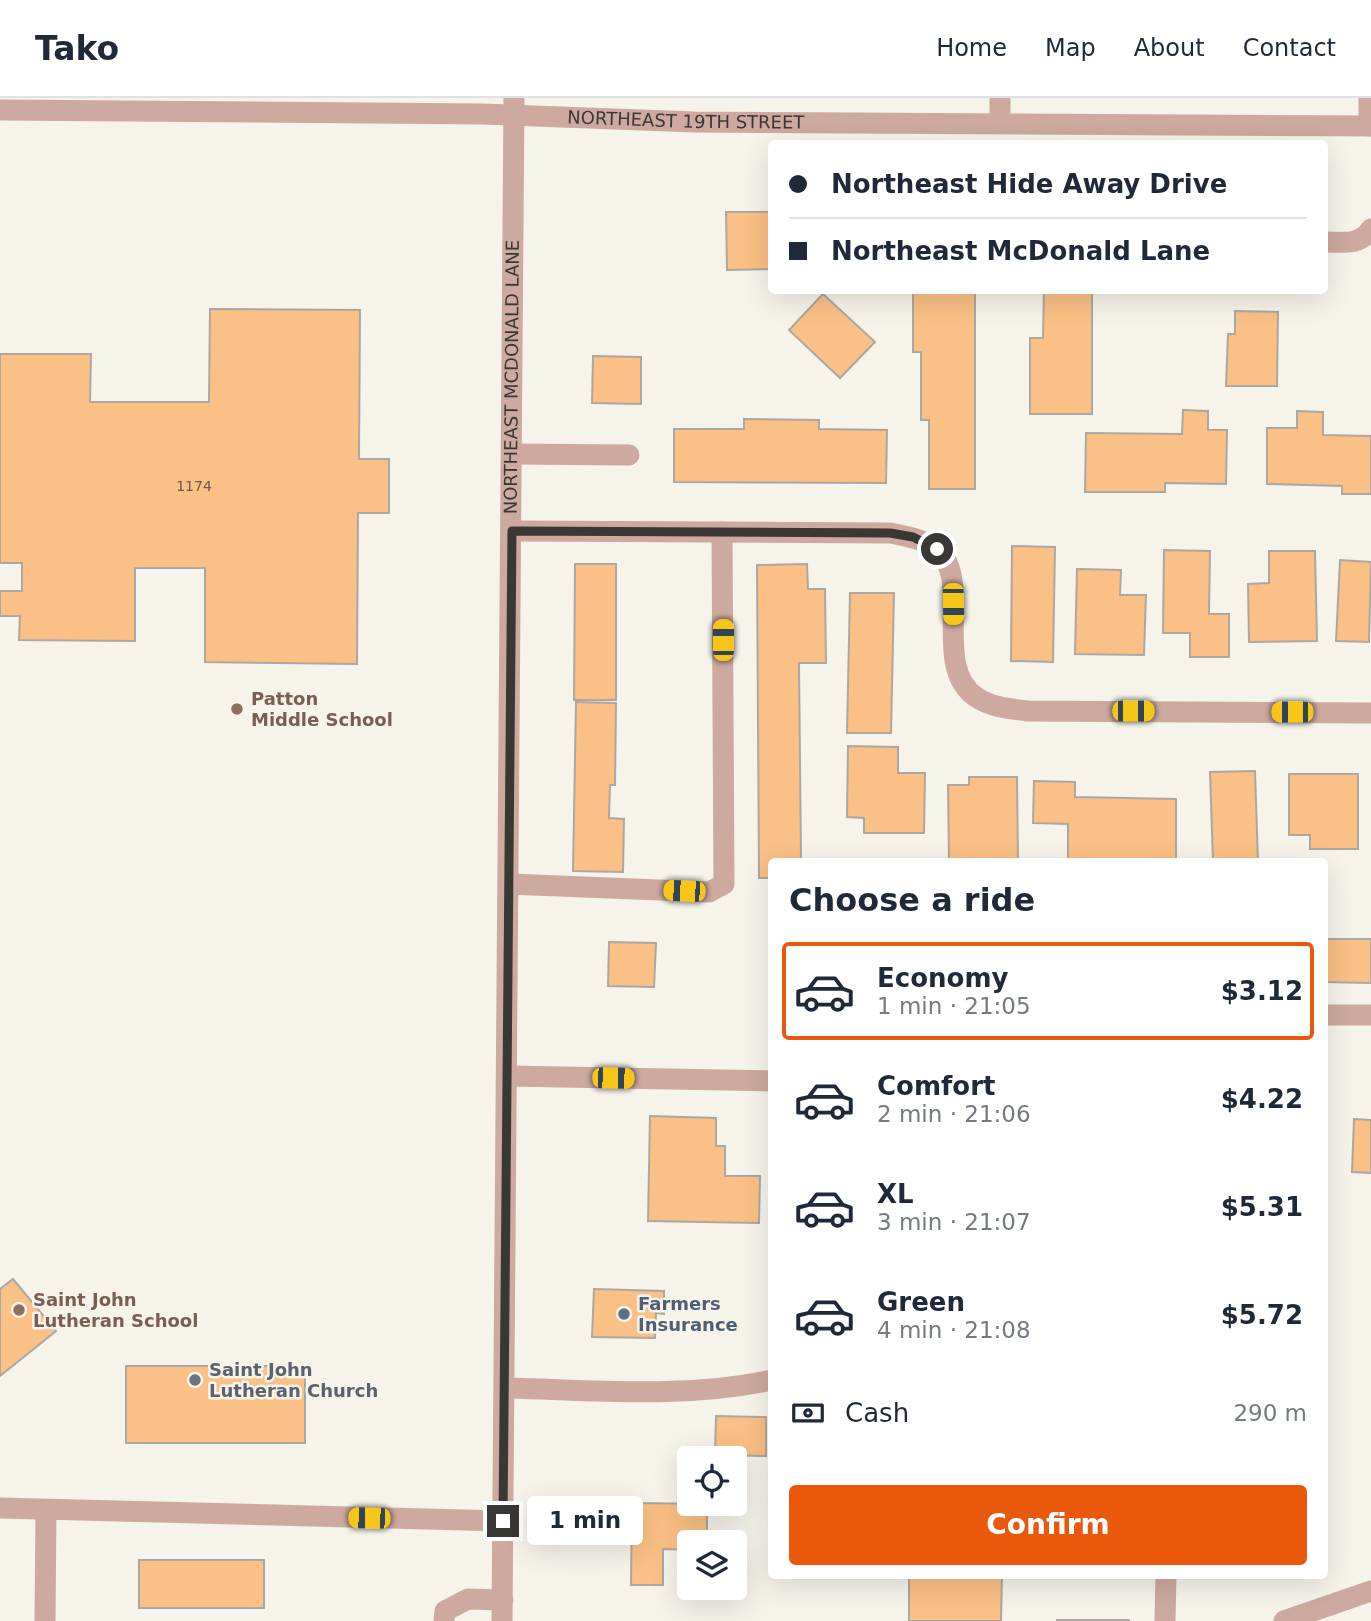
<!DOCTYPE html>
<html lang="en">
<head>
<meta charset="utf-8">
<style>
	:root { --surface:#fff; --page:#f6f6f7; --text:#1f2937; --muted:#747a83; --line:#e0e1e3; --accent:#ea580c }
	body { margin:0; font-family:"DejaVu Sans",sans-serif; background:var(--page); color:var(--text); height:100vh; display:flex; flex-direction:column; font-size:26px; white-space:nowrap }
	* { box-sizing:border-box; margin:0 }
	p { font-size:23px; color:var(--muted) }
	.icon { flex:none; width:38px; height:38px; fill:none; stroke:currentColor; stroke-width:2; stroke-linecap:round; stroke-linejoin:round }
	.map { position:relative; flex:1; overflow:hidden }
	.sheet { position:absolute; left:768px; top:760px; width:560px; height:721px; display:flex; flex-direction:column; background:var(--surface); border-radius:7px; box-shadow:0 7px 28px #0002 }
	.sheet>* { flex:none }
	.banner { position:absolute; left:768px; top:42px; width:560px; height:154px; border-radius:7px; box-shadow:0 7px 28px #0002; display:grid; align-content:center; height:154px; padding:0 21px; background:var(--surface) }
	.fabs { position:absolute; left:677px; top:1348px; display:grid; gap:14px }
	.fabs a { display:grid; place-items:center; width:70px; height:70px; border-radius:7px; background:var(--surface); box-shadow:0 7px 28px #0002; font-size:35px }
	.end { position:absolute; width:32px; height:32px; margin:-16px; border:9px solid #393835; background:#fff; box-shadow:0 0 0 4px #fff }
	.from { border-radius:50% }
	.bubble { position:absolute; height:49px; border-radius:7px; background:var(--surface); box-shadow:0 7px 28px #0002; font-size:23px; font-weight:800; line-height:49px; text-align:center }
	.car { position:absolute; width:21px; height:42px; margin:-21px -10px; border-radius:9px; box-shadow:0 0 5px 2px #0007; background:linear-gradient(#f5c518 24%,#345 0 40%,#f5c518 0 76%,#345 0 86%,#f5c518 0) }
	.banner b { display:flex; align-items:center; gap:24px; height:66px; font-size:26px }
	.banner b+b { border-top:2px solid var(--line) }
	.banner i { width:18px; height:18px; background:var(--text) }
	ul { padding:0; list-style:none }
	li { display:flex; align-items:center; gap:21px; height:98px; margin:0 14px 10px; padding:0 7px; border:4px solid transparent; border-radius:7px }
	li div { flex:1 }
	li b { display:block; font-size:26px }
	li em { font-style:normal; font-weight:800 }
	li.selected { border-color:var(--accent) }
	li>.icon { width:63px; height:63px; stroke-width:1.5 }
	h2 { padding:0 21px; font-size:32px; line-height:84px }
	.pay { display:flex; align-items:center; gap:18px; height:77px; padding:0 21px; font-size:26px }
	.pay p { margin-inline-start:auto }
	.button { display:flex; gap:14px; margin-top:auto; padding:14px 21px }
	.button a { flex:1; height:80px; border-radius:7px; background:var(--accent); color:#fff; font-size:28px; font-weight:800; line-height:80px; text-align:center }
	header { display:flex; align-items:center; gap:42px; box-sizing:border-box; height:98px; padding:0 35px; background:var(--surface); border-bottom:2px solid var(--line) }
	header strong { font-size:33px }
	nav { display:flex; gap:38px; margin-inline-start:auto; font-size:24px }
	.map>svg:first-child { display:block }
	.building { fill:#fac085; stroke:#ada7a1; stroke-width:2 }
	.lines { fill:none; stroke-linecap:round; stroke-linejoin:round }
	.minor { stroke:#cda99f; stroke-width:21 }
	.route { stroke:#393835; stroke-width:9 }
	.education-dot { fill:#8d6e63; stroke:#f5f3ea; stroke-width:2.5 }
	.service-dot { fill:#5c6f8a; stroke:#f5f3ea; stroke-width:2.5 }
	.worship-dot { fill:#6b7280; stroke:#f5f3ea; stroke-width:2.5 }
	.labels { text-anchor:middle; stroke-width:5; stroke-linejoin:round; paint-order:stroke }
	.number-label { font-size:14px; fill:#695a49 }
	.street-label { font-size:18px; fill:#393835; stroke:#f5f3ea }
	.education-label { font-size:18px; font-weight:bold; fill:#785e54; stroke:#f5f3ea; text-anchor:start }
	.service-label { font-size:18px; font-weight:bold; fill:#4e5e75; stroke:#f5f3ea; text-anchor:start }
	.worship-label { font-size:18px; font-weight:bold; fill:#5b616d; stroke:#f5f3ea; text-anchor:start }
</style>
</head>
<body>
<header>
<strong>Tako</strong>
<nav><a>Home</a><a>Map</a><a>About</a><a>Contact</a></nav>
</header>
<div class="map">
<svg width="1371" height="1523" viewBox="0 0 1371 1523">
	<rect width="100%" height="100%" fill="#f5f3ea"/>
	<g class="building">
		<path d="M 726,114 L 772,114 L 772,171 L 727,172 Z"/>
		<path d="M 913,192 L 975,192 L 975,391 L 929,391 L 929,322 L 921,322 L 921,254 L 913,254 Z"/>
		<path d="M 1044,192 L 1092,192 L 1092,316 L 1030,316 L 1030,240 L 1043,240 Z"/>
		<path d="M 823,196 L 875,244 L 840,280 L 789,232 Z"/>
		<path d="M 210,211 L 360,212 L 359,361 L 389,361 L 389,415 L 358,415 L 357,566 L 205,564 L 205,470 L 135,470 L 135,543 L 19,542 L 20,518 L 0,518 L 0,493 L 22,493 L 22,465 L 0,465 L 0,256 L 91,256 L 90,304 L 209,304 Z"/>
		<path d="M 1235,213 L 1278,214 L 1277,288 L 1226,288 L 1228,236 L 1235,236 Z"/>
		<path d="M 593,258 L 641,259 L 641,306 L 592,305 Z"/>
		<path d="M 1183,312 L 1208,313 L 1208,332 L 1227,332 L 1226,386 L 1165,385 L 1165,394 L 1085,394 L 1086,335 L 1182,336 Z"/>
		<path d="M 1297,313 L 1323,314 L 1323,337 L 1371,338 L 1371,396 L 1342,396 L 1342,388 L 1267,386 L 1267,330 L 1297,330 Z"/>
		<path d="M 744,321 L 819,322 L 819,331 L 887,332 L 886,385 L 674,384 L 674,331 L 744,331 Z"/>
		<path d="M 1012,448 L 1055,449 L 1053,564 L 1011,563 Z"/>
		<path d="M 1164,452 L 1210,453 L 1209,516 L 1229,516 L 1229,559 L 1190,559 L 1190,535 L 1163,535 Z"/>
		<path d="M 1269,453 L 1315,453 L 1317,543 L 1249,544 L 1248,486 L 1269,485 Z"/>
		<path d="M 1340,462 L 1371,464 L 1369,544 L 1336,543 Z"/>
		<path d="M 575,466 L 616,466 L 616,602 L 574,602 Z"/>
		<path d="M 807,466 L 808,491 L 825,491 L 826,565 L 799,565 L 801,763 L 772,763 L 772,780 L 759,780 L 757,467 Z"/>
		<path d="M 1077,471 L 1121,472 L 1120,497 L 1146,497 L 1144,557 L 1075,556 Z"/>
		<path d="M 850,495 L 894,495 L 891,635 L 847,635 Z"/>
		<path d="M 576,604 L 616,605 L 615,687 L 610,687 L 609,720 L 624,721 L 623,774 L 573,773 Z"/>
		<path d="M 848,648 L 898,649 L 898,675 L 925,675 L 924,735 L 864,735 L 864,720 L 847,719 Z"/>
		<path d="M 1255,673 L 1258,763 L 1213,763 L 1210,674 Z"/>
		<path d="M 1289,676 L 1358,676 L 1358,751 L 1310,751 L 1310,737 L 1289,737 Z"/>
		<path d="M 969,679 L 1017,679 L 1018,763 L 949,763 L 948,687 L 969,687 Z"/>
		<path d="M 1034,683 L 1075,684 L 1075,699 L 1176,701 L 1176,763 L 1068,763 L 1068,726 L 1033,725 Z"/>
		<path d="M 1325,841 L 1371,841 L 1371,885 L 1325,884 Z"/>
		<path d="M 609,844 L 656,845 L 654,889 L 608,888 Z"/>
		<path d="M 650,1018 L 716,1020 L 716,1048 L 725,1048 L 725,1078 L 760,1078 L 759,1125 L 648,1123 Z"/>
		<path d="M 1354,1021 L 1371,1022 L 1371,1075 L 1352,1074 Z"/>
		<path d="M 13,1181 L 56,1233 L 0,1278 L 0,1191 Z"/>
		<path d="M 594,1191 L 664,1193 L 664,1216 L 656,1215 L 655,1240 L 592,1239 Z"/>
		<rect x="126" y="1268" width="179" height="77"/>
		<path d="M 716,1318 L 766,1319 L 766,1358 L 715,1357 Z"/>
		<path d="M 632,1405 L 707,1406 L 707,1444 L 690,1444 L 690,1452 L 663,1451 L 663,1487 L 631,1487 Z"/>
		<rect x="139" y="1462" width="125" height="48"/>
		<path d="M 909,1477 L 1002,1477 L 1001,1523 L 909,1523 Z"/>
		<rect x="1057" y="1522" width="72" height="1"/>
	</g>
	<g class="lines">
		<g class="minor">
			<path d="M 1000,0 L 1000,25"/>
			<path id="s1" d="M 0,12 L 482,16 L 695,24 L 1371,28"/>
			<path d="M 1369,28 L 1369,0"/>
			<path d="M 1325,144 C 1343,144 1360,148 1371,131"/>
			<path d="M 512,356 L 629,357"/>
			<path d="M 512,433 L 890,435 C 906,438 922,441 935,450 C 975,478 930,568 976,599 C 990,609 1011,611 1028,613 L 1371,615"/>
			<path d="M 509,786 L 709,794 L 724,786 L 722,434"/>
			<path d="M 1325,917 L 1371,917"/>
			<path d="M 508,978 L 772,983"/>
			<path d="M 505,1290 C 593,1292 685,1301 772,1282"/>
			<path d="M 0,1410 L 503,1423"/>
			<path d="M 45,1523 L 46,1412"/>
			<path d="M 444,1523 L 445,1513 L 468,1501 L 503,1502"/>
			<path id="s2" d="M 502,1523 L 514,0"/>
			<path d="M 1165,1523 L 1166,1477"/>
			<path d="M 1284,1523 L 1371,1493"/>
		</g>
	</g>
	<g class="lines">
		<path class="route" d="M 503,1423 L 512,433 L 890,435 L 913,439 L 937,451"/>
	</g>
	<g class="education-dot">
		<circle cx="237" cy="611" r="7"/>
		<circle cx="19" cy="1212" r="7"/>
	</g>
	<circle class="service-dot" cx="624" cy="1216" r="7"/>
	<circle class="worship-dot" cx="195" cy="1282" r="7"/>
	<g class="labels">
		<g class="number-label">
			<text x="194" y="393">1174</text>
		</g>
		<g class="street-label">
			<text dy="6" stroke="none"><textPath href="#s1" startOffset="686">NORTHEAST 19TH STREET</textPath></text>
			<text dy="6" stroke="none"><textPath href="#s2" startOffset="1244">NORTHEAST MCDONALD LANE</textPath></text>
		</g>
		<g class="education-label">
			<text x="251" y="607">Patton<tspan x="251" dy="21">Middle School</tspan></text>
			<text x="33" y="1208">Saint John<tspan x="33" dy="21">Lutheran School</tspan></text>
		</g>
		<g class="service-label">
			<text x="638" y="1212">Farmers<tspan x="638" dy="21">Insurance</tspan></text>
		</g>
		<g class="worship-label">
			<text x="209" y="1278">Saint John<tspan x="209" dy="21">Lutheran Church</tspan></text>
		</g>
	</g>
</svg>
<div class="fabs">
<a><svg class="icon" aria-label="locate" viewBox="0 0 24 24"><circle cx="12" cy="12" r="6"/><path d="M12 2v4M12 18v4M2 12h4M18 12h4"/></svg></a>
<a><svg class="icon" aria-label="layers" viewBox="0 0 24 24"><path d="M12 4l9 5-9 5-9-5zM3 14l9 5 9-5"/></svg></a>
</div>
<i class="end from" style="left:937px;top:451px"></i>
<i class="end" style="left:503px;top:1423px"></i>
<div class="bubble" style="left:527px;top:1398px;width:116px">1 min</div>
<i class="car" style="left:953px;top:506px;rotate:179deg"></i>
<i class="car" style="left:723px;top:542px;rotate:0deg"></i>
<i class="car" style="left:1133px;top:613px;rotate:90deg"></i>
<i class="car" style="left:1292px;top:614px;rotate:270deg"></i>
<i class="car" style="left:684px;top:793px;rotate:272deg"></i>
<i class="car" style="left:613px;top:980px;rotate:91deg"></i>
<i class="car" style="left:369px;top:1420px;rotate:271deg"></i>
<div class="banner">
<b><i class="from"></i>Northeast Hide Away Drive</b>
<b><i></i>Northeast McDonald Lane</b>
</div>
<section class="sheet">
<h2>Choose a ride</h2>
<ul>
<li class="selected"><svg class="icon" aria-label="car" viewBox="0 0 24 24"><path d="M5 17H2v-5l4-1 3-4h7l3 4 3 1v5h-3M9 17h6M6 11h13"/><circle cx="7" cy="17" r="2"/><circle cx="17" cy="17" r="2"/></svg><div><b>Economy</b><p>1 min · 21:05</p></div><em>$3.12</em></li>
<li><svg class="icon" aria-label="car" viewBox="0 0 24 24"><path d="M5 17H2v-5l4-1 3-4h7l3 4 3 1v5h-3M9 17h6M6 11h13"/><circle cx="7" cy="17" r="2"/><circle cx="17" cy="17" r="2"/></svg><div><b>Comfort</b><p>2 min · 21:06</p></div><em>$4.22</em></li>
<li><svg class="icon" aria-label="car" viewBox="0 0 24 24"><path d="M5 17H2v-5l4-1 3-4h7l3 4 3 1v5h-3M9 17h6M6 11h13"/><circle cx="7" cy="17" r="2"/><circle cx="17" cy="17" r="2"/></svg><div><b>XL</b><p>3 min · 21:07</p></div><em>$5.31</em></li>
<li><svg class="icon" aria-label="car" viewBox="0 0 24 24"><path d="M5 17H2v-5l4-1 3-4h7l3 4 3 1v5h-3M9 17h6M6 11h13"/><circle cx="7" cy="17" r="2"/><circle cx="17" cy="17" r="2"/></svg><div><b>Green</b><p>4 min · 21:08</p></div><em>$5.72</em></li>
</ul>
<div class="pay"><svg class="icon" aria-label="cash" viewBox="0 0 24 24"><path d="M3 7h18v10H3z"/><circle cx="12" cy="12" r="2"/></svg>Cash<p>290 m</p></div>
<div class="button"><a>Confirm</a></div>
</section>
</div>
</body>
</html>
